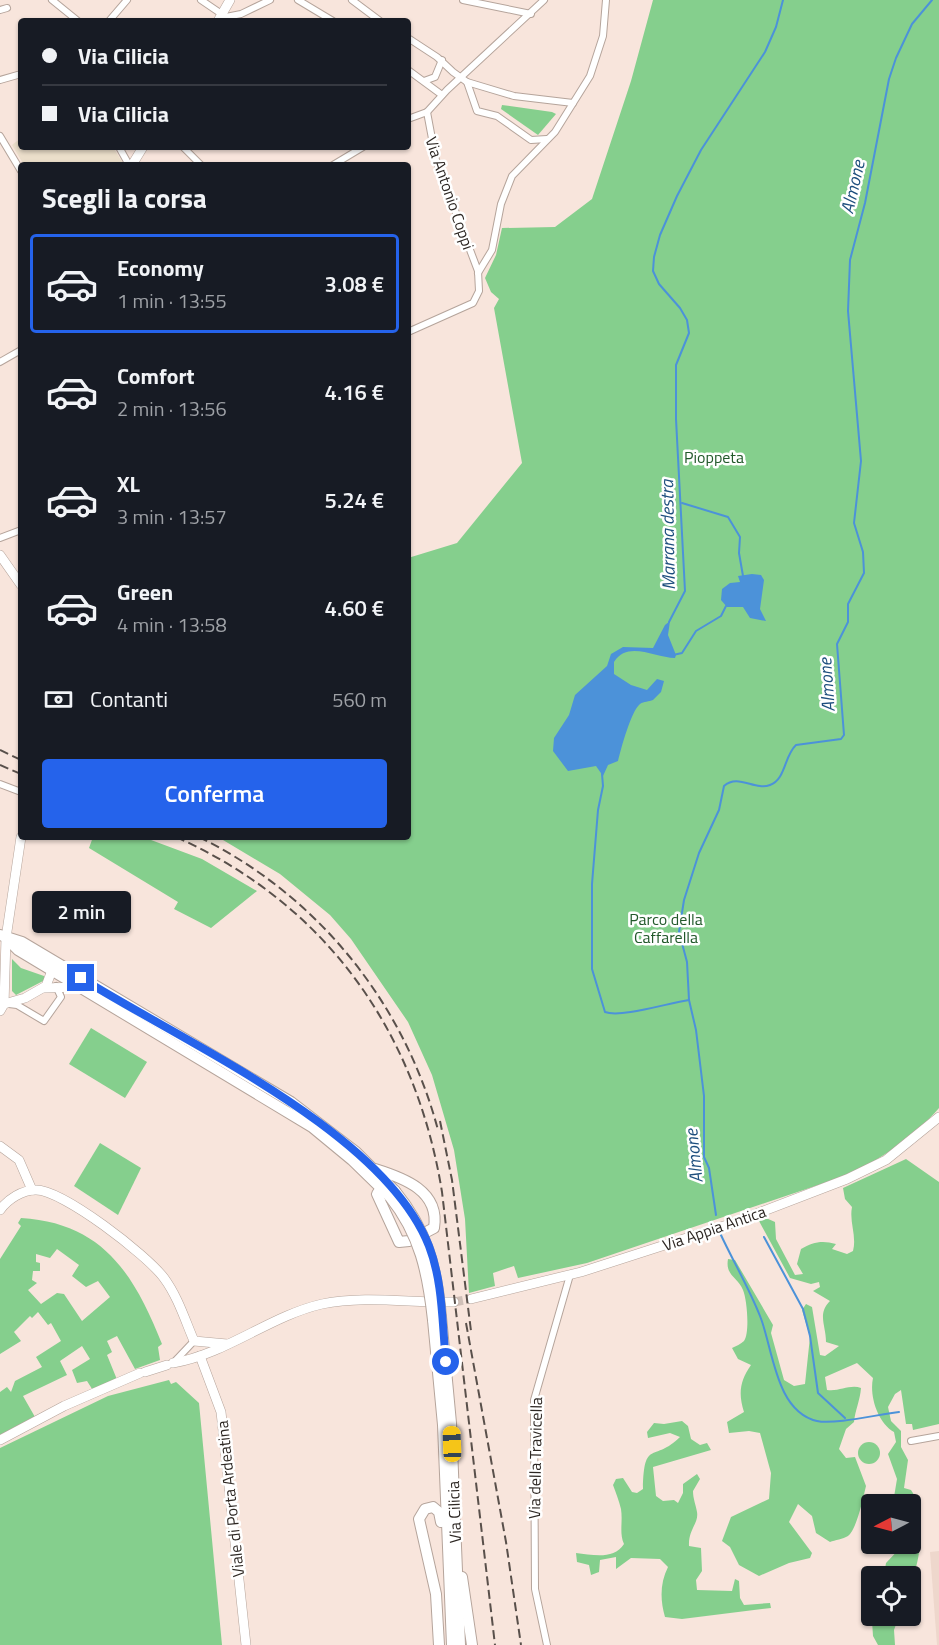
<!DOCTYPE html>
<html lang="it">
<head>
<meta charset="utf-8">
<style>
	:root { --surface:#171b24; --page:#20242c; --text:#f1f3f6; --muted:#9ea1a6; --line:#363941; --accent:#2563eb }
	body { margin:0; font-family:"Titillium Web",sans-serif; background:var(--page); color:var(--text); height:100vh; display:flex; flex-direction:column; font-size:22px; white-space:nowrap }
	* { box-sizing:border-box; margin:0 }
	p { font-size:20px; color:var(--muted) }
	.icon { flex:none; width:33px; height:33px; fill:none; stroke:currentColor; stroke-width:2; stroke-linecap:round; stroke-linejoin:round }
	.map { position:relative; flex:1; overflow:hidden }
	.sheet { position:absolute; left:18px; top:162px; width:393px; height:678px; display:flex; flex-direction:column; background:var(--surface); border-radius:6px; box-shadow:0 2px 4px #0004 }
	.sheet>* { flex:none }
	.hud { position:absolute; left:18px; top:18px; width:393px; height:132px; border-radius:6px; box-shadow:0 2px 4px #0004; display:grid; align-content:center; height:132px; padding:0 24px; background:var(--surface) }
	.needle { width:39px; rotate:264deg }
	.fabs { position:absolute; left:861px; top:1494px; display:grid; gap:12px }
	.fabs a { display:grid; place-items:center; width:60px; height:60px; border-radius:6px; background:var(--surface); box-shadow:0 2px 4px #0004; font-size:30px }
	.end { position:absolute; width:27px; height:27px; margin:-14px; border:8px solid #2563eb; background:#fff; box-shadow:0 0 0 3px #fff }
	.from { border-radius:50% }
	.bubble { position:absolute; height:42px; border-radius:6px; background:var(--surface); box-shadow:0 2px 4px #0004; font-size:20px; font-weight:600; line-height:42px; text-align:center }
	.car { position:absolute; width:18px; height:36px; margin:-18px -9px; border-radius:8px; box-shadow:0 0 4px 2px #0007; background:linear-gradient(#f5c518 24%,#345 0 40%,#f5c518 0 76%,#345 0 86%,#f5c518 0) }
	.hud b { display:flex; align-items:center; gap:21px; height:57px; font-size:22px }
	.hud b+b { border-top:2px solid var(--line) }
	.hud i { width:15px; height:15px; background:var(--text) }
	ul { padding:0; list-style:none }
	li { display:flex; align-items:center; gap:18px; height:99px; margin:0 12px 9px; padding:0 12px; border:3px solid transparent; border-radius:6px }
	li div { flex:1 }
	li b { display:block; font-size:22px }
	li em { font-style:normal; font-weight:600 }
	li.on { border-color:var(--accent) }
	li>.icon { width:54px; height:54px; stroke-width:1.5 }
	h2 { padding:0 24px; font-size:27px; line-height:72px }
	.pay { display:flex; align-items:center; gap:15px; height:66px; padding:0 24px; font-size:22px }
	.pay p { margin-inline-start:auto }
	.cta { display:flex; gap:12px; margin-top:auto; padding:12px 24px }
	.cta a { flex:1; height:69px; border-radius:6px; background:var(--accent); color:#fff; font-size:24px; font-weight:600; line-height:69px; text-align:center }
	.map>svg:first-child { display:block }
	.commercial { fill:#eed7cc }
	.medical { fill:#ebdeca }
	.green { fill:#85cf8d; fill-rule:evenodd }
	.water { fill:#4c92d9 }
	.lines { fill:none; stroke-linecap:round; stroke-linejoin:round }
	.stream { stroke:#4c92d9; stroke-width:2 }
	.secondary-tunnel { stroke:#cfbfb7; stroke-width:9; stroke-dasharray:9 4.5; stroke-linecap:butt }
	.street-casing { stroke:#b5a49b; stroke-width:8 }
	.secondary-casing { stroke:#b5a49b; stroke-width:10 }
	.primary-casing { stroke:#b5a49b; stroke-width:12 }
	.street { stroke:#fff; stroke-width:6 }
	.secondary { stroke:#fff; stroke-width:9 }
	.primary { stroke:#fff; stroke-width:10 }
	.rail { stroke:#59504b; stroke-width:2; stroke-dasharray:9 4.5; stroke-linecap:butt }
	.primary-bridge-casing { stroke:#b5a49b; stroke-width:12; stroke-linecap:butt }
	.primary-bridge { stroke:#fff; stroke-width:10 }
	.route { stroke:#2563eb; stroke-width:8 }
	.labels { text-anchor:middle; stroke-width:5; stroke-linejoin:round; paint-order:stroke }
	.street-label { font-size:16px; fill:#2d2723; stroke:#fff }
	.park-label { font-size:16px; fill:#22592b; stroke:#fff }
	.water-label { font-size:18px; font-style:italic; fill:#1e4f7e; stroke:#fff }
</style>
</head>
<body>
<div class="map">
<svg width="939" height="1645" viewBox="0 0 939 1645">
	<rect width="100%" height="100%" fill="#f8e5dc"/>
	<path class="commercial" d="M 939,1551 L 939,1645 L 937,1645 L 930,1552 Z"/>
	<path class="medical" d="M 21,138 L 21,147 L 113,147 L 124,165 L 24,165 L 12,145 Z"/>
	<g class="green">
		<path d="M 653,0 L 939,0 L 939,1108 C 915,1136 879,1161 845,1176 L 587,1263 L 518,1278 L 514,1266 L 493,1273 L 495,1286 L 469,1293 L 465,1219 L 454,1150 L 432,1075 L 408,1022 L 351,939 L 330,915 L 280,874 L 218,837 L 408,837 L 408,558 L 457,543 L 522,463 L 494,308 L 499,299 L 491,292 L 485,278 L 496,255 L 502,228 L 555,227 L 592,199 L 631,81 Z"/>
		<path d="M 502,105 L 552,112 L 556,114 L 538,135 L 501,109 Z"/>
		<path d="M 93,837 L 143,837 L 202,859 L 257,891 L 211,928 L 174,909 L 178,902 L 89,848 Z"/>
		<path d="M 12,959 L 21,968 L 44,976 L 45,980 L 16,995 L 12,991 Z"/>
		<path d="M 91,1028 L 147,1062 L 125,1098 L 69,1064 Z"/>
		<path d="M 100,1143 L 141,1168 L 118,1215 L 74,1186 Z"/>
		<path d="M 906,1159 L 939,1182 L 939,1424 L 913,1430 L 912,1424 L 906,1424 L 901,1390 L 895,1394 L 888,1407 L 891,1421 L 901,1431 L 901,1447 L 908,1460 L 904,1488 L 911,1490 L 916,1498 L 907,1504 L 898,1503 L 894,1497 L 897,1479 L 888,1454 L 896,1442 L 894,1432 C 878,1423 869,1396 873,1378 L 857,1363 L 825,1377 L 827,1390 C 839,1392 850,1384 861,1388 C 860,1401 855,1410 854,1422 L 846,1429 L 839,1449 L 846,1458 L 855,1457 L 866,1486 C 863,1498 857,1529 848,1536 C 843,1539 835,1540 830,1542 L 816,1533 L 812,1516 L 798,1504 L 789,1522 L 812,1553 L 810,1558 L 789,1563 L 759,1576 L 739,1565 L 730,1547 L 722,1541 L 731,1517 L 769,1499 L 771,1473 L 760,1433 L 749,1431 L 729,1433 L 727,1422 L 744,1412 C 738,1393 740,1381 751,1365 L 738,1359 L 732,1348 C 736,1346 741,1344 744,1341 C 750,1333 747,1299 743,1290 C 738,1277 725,1276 728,1259 L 735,1260 L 773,1325 L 771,1333 L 784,1380 L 794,1386 L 805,1384 L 810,1337 L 802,1310 L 806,1304 L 812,1307 L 820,1355 L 825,1356 L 839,1346 L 826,1342 C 826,1325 817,1314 830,1301 L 813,1291 L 820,1287 L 819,1282 L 811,1284 L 790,1278 L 759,1221 L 766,1218 L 775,1222 L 776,1239 L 795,1275 L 803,1274 L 797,1264 L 801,1249 C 813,1242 822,1240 836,1244 L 832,1249 L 847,1254 L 853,1251 C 857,1236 849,1222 852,1207 L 845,1199 L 843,1188 Z"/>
		<path d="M 21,1218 C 103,1223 134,1274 162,1344 L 158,1347 L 160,1360 L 135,1369 L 117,1336 L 107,1341 L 112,1352 L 107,1355 L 118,1382 L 94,1392 L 87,1381 L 77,1383 L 72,1370 L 90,1359 L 82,1346 L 60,1361 L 67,1375 L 23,1396 L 35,1417 L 0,1437 L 0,1392 L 7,1387 L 11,1392 L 15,1381 L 42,1367 L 36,1357 L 61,1341 L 51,1323 L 48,1325 L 38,1312 L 32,1318 L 30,1316 L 14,1332 L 21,1341 L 0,1354 L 0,1259 L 21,1226 L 18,1223 ZM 57,1249 L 79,1265 L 72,1276 L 86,1287 L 98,1281 L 110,1297 L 82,1321 L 64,1294 L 57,1293 L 41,1304 L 28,1290 L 37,1283 L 32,1280 L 33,1271 L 40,1271 L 40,1263 L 36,1262 L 36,1254 L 50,1258 Z"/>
		<path d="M 169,1380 L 171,1384 L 176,1382 L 199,1403 L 222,1645 L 0,1645 L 0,1448 L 108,1396 Z"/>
		<path d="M 682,1421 L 688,1426 L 691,1439 L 700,1445 L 707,1443 L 711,1450 L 653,1467 L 656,1496 L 663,1501 L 674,1500 L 678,1503 L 683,1493 L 683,1484 L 697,1474 L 700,1479 L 693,1491 C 693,1499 696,1505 697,1512 C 699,1523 688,1530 689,1546 L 701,1548 L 702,1571 L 696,1580 L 697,1590 L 732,1591 L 735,1579 L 739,1581 L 740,1598 L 744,1605 L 770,1603 L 771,1608 L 682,1619 L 665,1617 C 660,1600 660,1583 668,1567 L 660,1559 L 631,1558 L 616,1569 L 616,1557 L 600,1560 L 599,1572 L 591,1575 L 589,1565 L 577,1562 L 576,1553 C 593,1555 614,1560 624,1544 C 619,1533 623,1522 621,1509 C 619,1501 616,1493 613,1485 L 616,1479 L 623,1478 L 632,1492 L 637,1493 L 643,1489 C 644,1438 654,1463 680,1437 L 670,1433 L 648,1438 L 647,1432 L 654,1423 L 664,1424 Z"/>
		<circle cx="869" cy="1453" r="11"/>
		<path d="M 911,1513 C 927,1533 918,1562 911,1584 L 910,1576 L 884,1575 L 886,1563 L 904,1544 L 910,1544 Z"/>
		<path d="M 877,1616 L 899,1616 L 894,1630 L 895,1645 L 878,1645 L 873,1636 L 872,1621 Z"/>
	</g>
	<g class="water">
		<path d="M 752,574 L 761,575 L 764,580 L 760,609 L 766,621 L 750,618 L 743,607 L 727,607 L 721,600 L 722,589 L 730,583 L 740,582 L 738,576 Z"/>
		<path d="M 670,621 L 668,635 L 676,655 L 675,658 C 655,658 628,640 614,662 L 614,674 L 631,685 L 647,690 L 657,679 L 664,681 L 661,692 L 653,700 C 649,702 644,701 640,704 C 631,711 621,749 618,761 L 608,765 L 603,776 L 596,766 L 568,771 L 553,751 L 554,738 L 569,715 L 575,695 L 607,666 L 611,654 L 623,647 L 653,648 L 665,625 Z"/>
	</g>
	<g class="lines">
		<g class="stream">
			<path d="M 682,503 L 728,517 L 740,537 L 739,553 L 743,576"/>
			<path d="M 669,622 L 685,591 L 676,419 L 676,365 L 689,333 L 687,320 L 680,308 L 659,284 L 653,271 L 654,257 L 660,235 L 677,196 L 701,150 L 765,52 L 776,27 L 783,0"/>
			<path d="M 673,655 L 682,653 L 696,631 L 721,616 L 726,606"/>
			<path d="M 602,774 L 603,786 L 598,810 L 592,884 L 592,969 L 605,1012 C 621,1018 668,1003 689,1000"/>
			<path d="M 716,1215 L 709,1168 L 704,1157 L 704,1096 L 696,1030 L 689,1000 L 687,962 L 679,932 L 684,900 L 699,853 L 719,810 L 724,786 C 738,773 755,791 770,785 C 786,779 784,756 796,745 L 841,739 L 844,735 L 837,644 L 848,622 L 848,604 L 864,573 L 863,552 L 854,523 L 861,461 L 848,311 L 850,260 L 865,203 L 889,79 L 896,58 L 912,24 L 932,0"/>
			<path d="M 720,1233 C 733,1261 749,1288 760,1316 C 773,1348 775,1411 817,1421 C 834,1425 880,1414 899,1412"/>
			<path d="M 764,1237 L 803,1309 L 810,1336 L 818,1393 L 845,1418"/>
		</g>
		<path class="secondary-tunnel" d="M 454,1302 L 471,1299"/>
		<defs>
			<g id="street">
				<path d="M 52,0 L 78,21"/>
				<path d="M 201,0 L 226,17 L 241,14 L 270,0"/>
				<path d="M 298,0 L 333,21"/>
				<path d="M 352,0 L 380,21"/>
				<path d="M 463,0 L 531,14"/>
				<path d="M 0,10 L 7,8"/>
				<path d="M 109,21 L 127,0"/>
				<path d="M 408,38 L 437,57 L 453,72 L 467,82 L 514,96 L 573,103"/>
				<path d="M 408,70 L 442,95"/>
				<path d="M 0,80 L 21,74"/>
				<path d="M 424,81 L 435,77 L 442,60"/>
				<path d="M 467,82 L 477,111 L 497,116 L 531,140 L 547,139"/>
				<path d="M 408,119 L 427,112 L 447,90 L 544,0"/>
				<path d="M 0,136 L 21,171"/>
				<path d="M 119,147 L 129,165"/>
				<path d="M 183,147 L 201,165"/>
				<path d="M 333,165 L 363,147"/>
				<path d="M 478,273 L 492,250 L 501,204 L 512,176 L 555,132 L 590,76 L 603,36 L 606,0"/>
				<path d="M 408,332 L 473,303 L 479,291 L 478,271 L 436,160 L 427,112"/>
				<path d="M 0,362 L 21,350"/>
				<path d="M 0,538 L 21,530"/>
				<path d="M 0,784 L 21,792"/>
				<path d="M 9,1004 L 17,1005 L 44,1021 L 61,997 L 56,986"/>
				<path d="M 176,1360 L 194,1341"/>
				<path d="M 911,1441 L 939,1436"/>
				<path d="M 547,1645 L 535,1589 L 534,1400 L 570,1275"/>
			</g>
			<g id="secondary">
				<path d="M 218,21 L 230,0"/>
				<path d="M 132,165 L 143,147"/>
				<path d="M 0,555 L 21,585"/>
				<path d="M 45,988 L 79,987"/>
				<path d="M 4,1004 L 25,998 L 46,986 L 54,965"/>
				<path d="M 0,1011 L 4,1004 L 6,938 L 21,837"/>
				<path d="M 0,1146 L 19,1160 L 32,1190"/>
				<path d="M 0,1210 C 8,1199 22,1190 36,1190 C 63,1190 147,1255 164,1278 C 178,1297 185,1320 194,1341 L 227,1344"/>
				<path d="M 471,1299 L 581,1272 L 730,1224 L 847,1179 L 886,1160 L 939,1117"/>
				<path d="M 200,1356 L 221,1412 L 246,1645"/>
				<path d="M 173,1363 C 226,1354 270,1316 322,1304 C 365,1295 411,1303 454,1302"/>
				<path d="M 145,1372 L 167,1365"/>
				<path d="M 0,1440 L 64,1406 L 140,1373"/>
			</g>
			<g id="primary">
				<path d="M 0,935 L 22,942 L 291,1102 L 356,1152 L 395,1191"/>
				<path d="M 6,938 L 18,950 L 312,1127 L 352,1160 L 390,1197"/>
				<path d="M 375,1169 C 404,1178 440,1191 434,1228 L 409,1241 L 399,1242 L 377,1194 L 381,1188"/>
				<path d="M 441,1317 L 451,1423 L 460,1645"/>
				<path d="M 433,1320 L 443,1425 L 452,1645"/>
				<path d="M 462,1577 L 472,1645"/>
				<path d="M 439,1645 L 436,1594 L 419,1519 L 425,1509 L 433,1507 L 439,1512 L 441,1522"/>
			</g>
		</defs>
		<use href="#street" class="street-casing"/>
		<use href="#secondary" class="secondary-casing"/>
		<use href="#primary" class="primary-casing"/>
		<use href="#street" class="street"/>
		<use href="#secondary" class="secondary"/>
		<use href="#primary" class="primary"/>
		<g class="rail">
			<path d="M 0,750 L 21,760"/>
			<path d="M 0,765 L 21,774"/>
			<path d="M 176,837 C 326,904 416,1031 442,1192 L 495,1645"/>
			<path d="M 199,837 C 317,895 404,1002 438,1130"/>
			<path d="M 440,1121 L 452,1180 L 471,1331"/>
			<path d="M 466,1323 L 506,1542 L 521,1645"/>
		</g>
		<defs>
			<g id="primary-bridge">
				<path d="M 395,1191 C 427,1230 437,1268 441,1317"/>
				<path d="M 390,1197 C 420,1234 428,1274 433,1320"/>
			</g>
		</defs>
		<use href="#primary-bridge" class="primary-bridge-casing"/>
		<use href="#primary-bridge" class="primary-bridge"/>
	</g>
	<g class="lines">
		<path class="route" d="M 81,978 C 183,1042 384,1131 429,1246 C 443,1282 442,1324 446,1362"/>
	</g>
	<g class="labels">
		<g class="street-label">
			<text transform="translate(450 193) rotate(71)" y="6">Via Antonio Coppi</text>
			<text transform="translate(714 1228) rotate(-19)" y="6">Via Appia Antica</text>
			<text transform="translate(535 1458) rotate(-89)" y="6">Via della Travicella</text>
			<text transform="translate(230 1499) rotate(-96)" y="6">Viale di Porta Ardeatina</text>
			<text transform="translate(454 1512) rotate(-92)" y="6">Via Cilicia</text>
		</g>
		<g class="park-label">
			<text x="714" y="463">Pioppeta</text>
			<text x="666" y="925">Parco della<tspan x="666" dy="18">Caffarella</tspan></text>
		</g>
		<g class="water-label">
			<text transform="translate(853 187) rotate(-77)" y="6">Almone</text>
			<text transform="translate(668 535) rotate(-91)" y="6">Marrana destra</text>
			<text transform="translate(827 685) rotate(-94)" y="6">Almone</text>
			<text transform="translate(694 1156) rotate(-96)" y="6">Almone</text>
		</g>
	</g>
</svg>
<div class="fabs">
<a><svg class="needle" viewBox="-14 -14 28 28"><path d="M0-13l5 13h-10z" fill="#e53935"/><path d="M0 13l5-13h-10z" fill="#9ea1a6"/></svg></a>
<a><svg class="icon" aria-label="locate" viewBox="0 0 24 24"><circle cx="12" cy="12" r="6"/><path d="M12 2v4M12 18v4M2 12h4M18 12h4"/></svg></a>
</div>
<i class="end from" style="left:446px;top:1362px"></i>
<i class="end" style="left:81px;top:978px"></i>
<div class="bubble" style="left:32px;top:891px;width:99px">2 min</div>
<i class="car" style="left:452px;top:1444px;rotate:358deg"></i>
<div class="hud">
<b><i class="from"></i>Via Cilicia</b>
<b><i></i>Via Cilicia</b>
</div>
<section class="sheet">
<h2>Scegli la corsa</h2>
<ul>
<li class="on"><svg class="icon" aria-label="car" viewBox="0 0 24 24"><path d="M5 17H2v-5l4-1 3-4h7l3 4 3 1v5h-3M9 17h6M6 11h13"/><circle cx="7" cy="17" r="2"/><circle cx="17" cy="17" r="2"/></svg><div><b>Economy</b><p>1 min · 13:55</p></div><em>3.08 €</em></li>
<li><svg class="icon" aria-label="car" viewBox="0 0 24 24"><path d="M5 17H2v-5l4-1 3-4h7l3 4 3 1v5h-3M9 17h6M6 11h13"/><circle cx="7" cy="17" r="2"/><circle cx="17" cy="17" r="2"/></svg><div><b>Comfort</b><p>2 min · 13:56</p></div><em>4.16 €</em></li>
<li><svg class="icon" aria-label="car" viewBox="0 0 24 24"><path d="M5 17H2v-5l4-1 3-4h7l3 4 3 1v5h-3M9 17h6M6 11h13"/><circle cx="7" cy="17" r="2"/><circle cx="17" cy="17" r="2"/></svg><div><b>XL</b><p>3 min · 13:57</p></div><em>5.24 €</em></li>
<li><svg class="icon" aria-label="car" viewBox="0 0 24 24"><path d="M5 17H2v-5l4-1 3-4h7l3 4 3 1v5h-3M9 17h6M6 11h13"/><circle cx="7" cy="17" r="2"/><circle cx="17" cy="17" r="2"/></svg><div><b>Green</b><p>4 min · 13:58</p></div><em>4.60 €</em></li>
</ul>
<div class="pay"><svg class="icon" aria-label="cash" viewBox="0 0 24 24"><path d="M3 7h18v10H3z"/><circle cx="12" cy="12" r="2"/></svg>Contanti<p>560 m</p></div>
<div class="cta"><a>Conferma</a></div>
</section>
</div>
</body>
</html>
